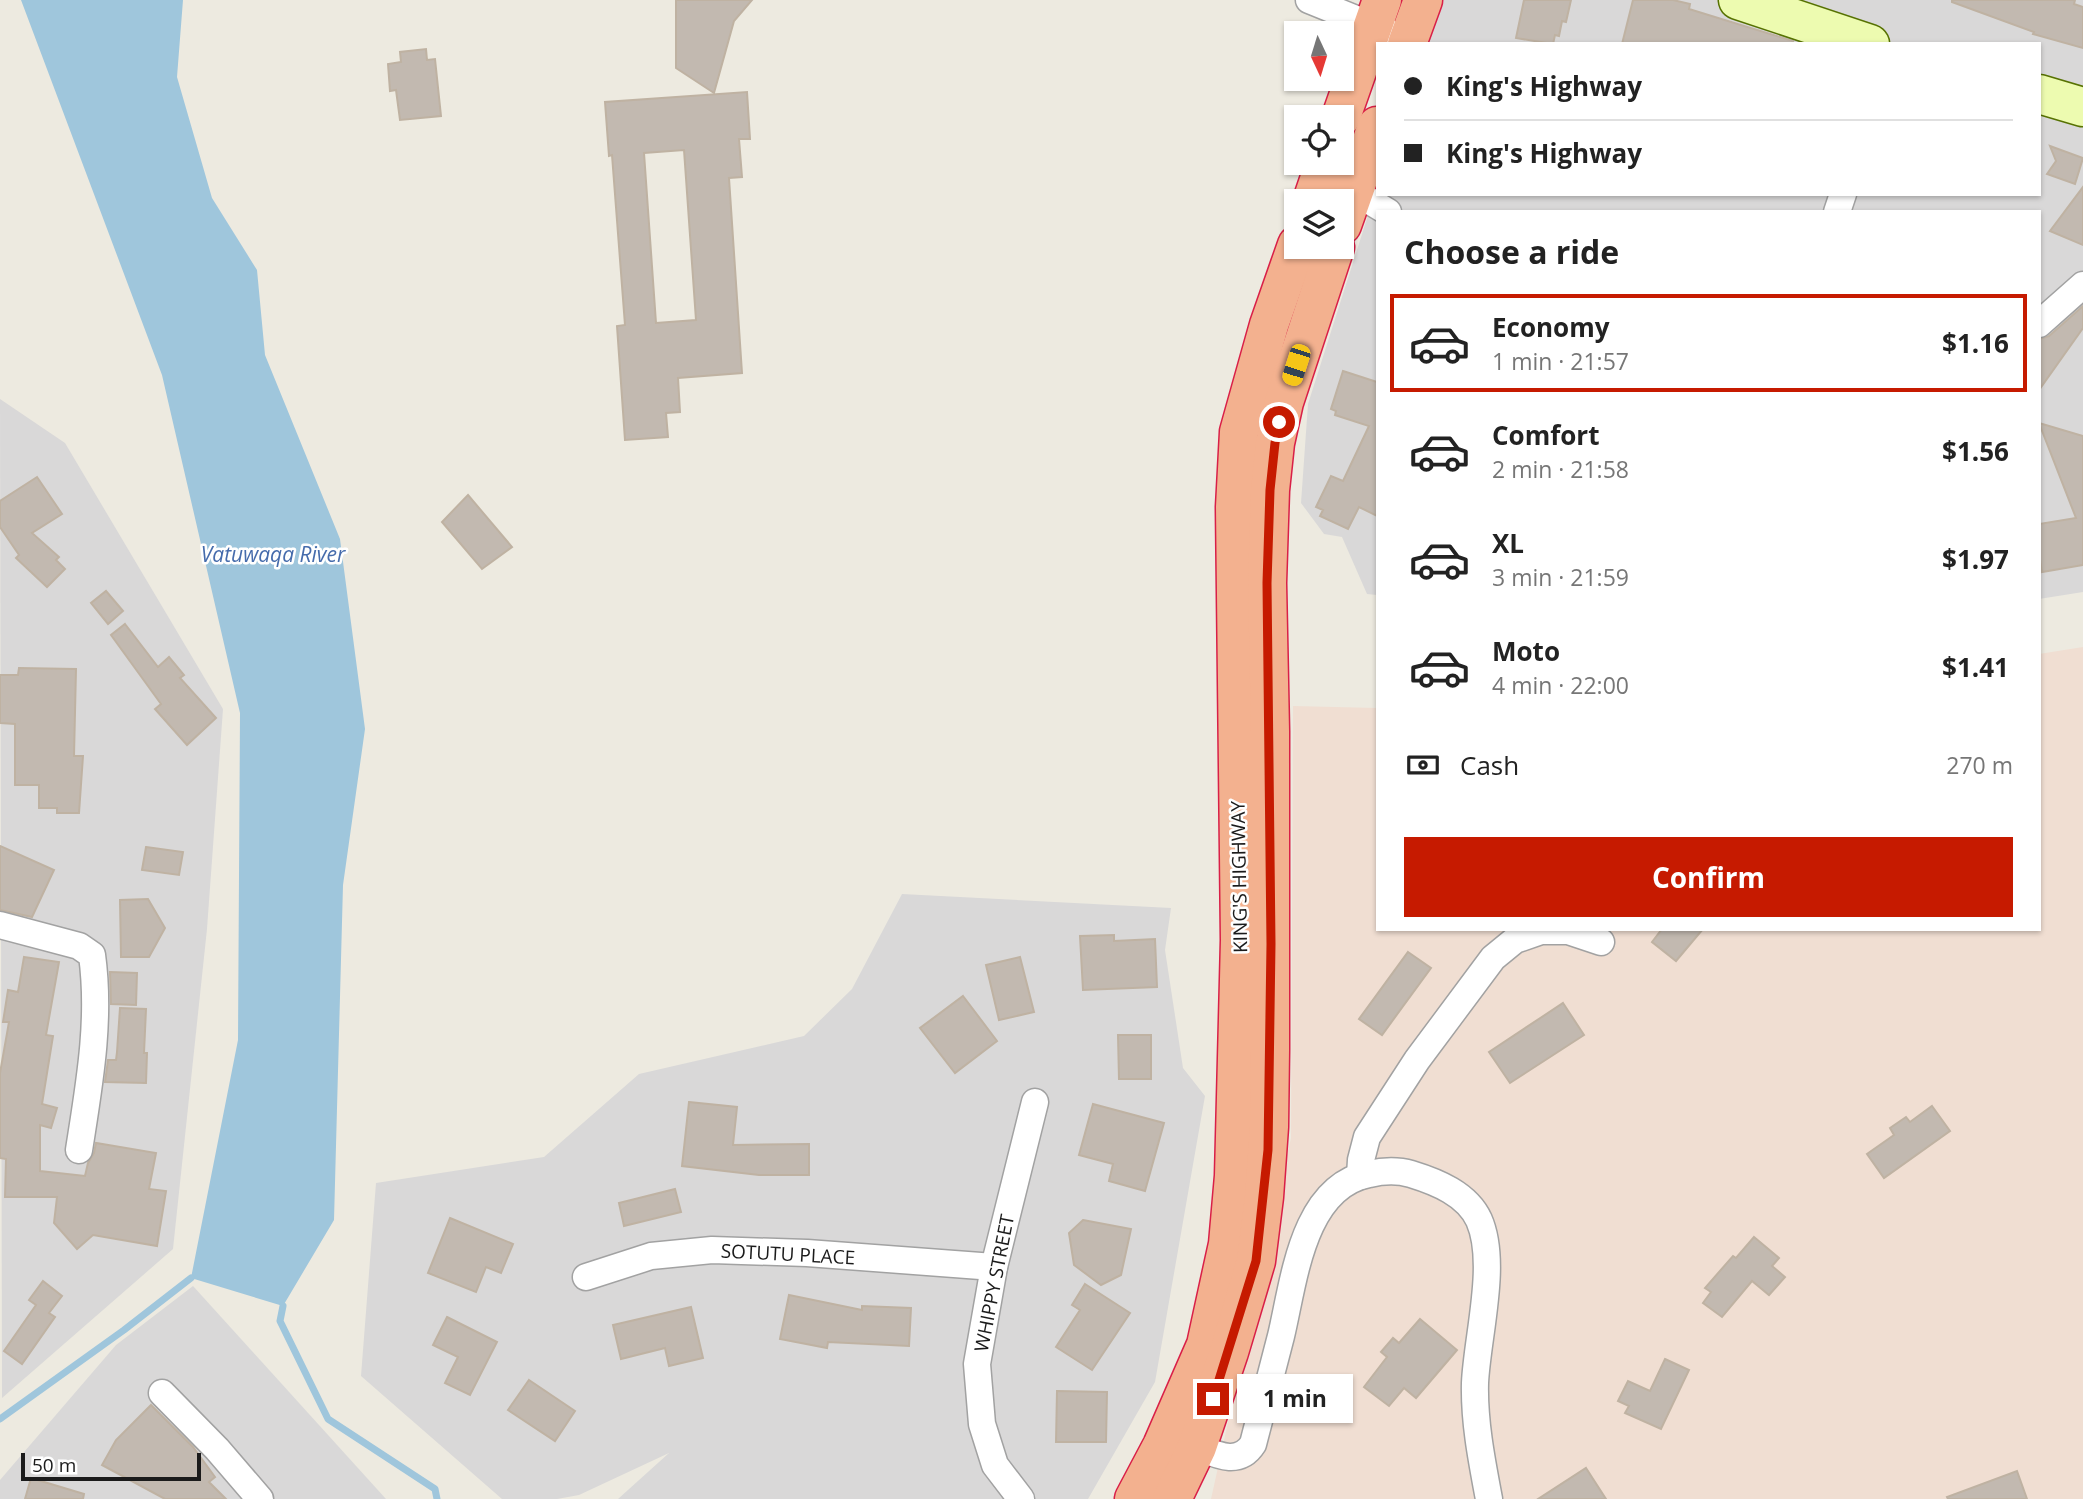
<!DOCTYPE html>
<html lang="en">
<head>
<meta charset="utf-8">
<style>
	:root { --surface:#fff; --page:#f2f2f2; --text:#222; --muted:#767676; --line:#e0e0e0; --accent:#c61a00 }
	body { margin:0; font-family:"Open Sans",sans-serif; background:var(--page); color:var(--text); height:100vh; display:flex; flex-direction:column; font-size:26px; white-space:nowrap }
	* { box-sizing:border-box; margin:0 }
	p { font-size:23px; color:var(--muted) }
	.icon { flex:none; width:38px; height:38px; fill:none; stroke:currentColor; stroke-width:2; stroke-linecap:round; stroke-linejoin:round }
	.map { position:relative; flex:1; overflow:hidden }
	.panel { position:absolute; left:1376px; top:210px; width:665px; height:721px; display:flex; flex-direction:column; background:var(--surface); border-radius:0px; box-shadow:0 2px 5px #0004 }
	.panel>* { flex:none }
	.guide { position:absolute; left:1376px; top:42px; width:665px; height:154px; border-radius:0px; box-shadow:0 2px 5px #0004; display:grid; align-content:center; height:154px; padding:0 28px; background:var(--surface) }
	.needle { width:46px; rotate:176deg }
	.buttons { position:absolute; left:1284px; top:21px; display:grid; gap:14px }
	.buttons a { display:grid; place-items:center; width:70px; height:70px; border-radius:0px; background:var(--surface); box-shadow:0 2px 5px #0004; font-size:35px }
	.scale { position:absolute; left:21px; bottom:18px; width:180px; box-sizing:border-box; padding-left:7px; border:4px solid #1b1b1b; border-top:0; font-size:19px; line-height:24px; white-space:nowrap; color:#1b1b1b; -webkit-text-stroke:5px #fff; paint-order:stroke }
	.end { position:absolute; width:32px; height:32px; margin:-16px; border:9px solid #c61a00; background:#fff; box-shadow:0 0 0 4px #fff }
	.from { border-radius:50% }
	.bubble { position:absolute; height:49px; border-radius:0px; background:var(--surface); box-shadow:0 2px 5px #0004; font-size:23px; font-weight:700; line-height:49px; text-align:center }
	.car { position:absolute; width:21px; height:42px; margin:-21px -10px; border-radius:9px; box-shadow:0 0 5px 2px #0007; background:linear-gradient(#f5c518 24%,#345 0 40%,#f5c518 0 76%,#345 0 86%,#f5c518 0) }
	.guide b { display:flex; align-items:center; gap:24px; height:66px; font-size:26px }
	.guide b+b { border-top:2px solid var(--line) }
	.guide i { width:18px; height:18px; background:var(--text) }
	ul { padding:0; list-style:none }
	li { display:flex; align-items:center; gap:21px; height:98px; margin:0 14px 10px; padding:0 14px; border:4px solid transparent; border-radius:0px }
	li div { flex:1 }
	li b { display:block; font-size:26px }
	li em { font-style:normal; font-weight:700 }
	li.active { border-color:var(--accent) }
	li>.icon { width:63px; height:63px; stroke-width:1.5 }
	h2 { padding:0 28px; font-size:32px; line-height:84px }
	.pay { display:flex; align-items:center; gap:18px; height:77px; padding:0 28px; font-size:26px }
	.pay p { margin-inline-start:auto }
	.primary-button { display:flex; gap:14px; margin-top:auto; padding:14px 28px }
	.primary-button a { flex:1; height:80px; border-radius:0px; background:var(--accent); color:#fff; font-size:28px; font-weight:700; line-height:80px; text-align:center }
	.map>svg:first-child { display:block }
	.residential { fill:#d9d8d8 }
	.military { fill:#f0ded2 }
	.water { fill:#9fc6dc }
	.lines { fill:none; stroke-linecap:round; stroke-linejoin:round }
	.stream { stroke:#9fc6dc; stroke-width:7 }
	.building { fill:#c2b9b0; stroke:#bfb2a2; stroke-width:2; fill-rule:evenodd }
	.minor-casing { stroke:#a2a2a2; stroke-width:29 }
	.secondary-casing { stroke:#577202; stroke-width:41 }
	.trunk-casing { stroke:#d91f47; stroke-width:41 }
	.minor { stroke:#fff; stroke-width:26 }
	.secondary { stroke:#edfbb0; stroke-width:38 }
	.trunk { stroke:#f3b18f; stroke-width:38 }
	.route { stroke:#c61a00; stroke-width:9 }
	.labels { text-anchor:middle; stroke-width:5; stroke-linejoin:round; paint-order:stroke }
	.street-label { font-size:19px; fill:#1b1b1b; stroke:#fff }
	.water-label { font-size:21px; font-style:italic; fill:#466cac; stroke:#fff }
</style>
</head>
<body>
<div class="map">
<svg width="2083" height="1499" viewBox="0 0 2083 1499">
	<rect width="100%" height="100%" fill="#edeae0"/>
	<g class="residential">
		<path d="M 1441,0 L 2083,0 L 2083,592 L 2039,599 L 2039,212 L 1377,212 L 1377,595 L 1367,594 L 1342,537 L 1324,534 L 1301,503 L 1308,404 L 1377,187 L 1377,194 L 2039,194 L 2039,44 L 1426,44 Z"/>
		<path d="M 0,399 L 65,443 L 223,709 L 207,929 L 173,1249 L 2,1398 Z"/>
		<path d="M 902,894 L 1171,908 L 1165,950 L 1183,1068 L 1205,1096 L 1155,1382 L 1088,1499 L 618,1499 L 669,1453 L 579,1495 L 557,1499 L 502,1499 L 361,1376 L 376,1183 L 544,1157 L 639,1074 L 804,1036 L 852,989 Z"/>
		<path d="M 193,1286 L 386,1499 L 0,1499 L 0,1480 L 116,1345 Z"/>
	</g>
	<path class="military" d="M 2083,647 L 2083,1499 L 1211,1499 L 1291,1138 L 1293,706 L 1377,708 L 1377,929 L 2039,929 L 2039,654 Z"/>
	<path class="water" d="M 21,0 L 183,0 L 177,77 L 212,198 L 257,270 L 265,355 L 340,539 L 365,729 L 343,885 L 334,1220 L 283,1306 L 191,1278 L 238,1040 L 240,713 L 162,375 Z"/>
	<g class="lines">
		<g class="stream">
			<path d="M 283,1306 L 280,1321 L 328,1419 L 435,1489 L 437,1499"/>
			<path d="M 0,1419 L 124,1330 L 191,1278"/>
		</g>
	</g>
	<g class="building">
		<path d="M 676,0 L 752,0 L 734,21 L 714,93 L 676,68 Z"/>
		<path d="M 1524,0 L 1571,0 L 1566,22 L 1562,21 L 1559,36 L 1555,35 L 1553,44 L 1516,38 Z"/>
		<path d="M 1633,0 L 1673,0 L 1690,4 L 1689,9 L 1793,41 L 1793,44 L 1622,44 Z"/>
		<path d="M 1952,0 L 2075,0 L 2074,4 L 2083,7 L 2083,48 L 2033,34 L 2034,32 L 1952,2 Z"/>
		<path d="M 426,49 L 427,60 L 435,59 L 441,116 L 400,120 L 396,90 L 390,91 L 388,64 L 401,62 L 400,52 Z"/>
		<path d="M 747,92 L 750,139 L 739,139 L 742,177 L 729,178 L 742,373 L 678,378 L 680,412 L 666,413 L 668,437 L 625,440 L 617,326 L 625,325 L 612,155 L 609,156 L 605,102 ZM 684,150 L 696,320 L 656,323 L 644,153 Z"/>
		<path d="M 2050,146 L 2083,158 L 2075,184 L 2047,174 L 2056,161 Z"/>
		<path d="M 2083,187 L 2083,245 L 2050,231 Z"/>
		<path d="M 2083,306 L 2083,328 L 2039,390 L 2039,339 L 2049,336 Z"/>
		<path d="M 1343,371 L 1377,382 L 1377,516 L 1359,507 L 1348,529 L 1320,516 L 1323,510 L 1316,507 L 1331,476 L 1343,481 L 1369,426 L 1335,415 L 1336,411 L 1331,409 Z"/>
		<path d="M 2039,423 L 2083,436 L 2083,565 L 2042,572 L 2039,554 L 2039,524 L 2076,518 Z"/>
		<path d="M 37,477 L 62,514 L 32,533 L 59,557 L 56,560 L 65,569 L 47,587 L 16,558 L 19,555 L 0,527 L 0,501 Z"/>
		<path d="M 468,495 L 512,547 L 482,569 L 442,522 Z"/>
		<path d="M 106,591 L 123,611 L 108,624 L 91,603 Z"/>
		<path d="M 125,624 L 158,667 L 169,657 L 184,675 L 180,678 L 216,718 L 187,745 L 155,709 L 161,704 L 111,635 Z"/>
		<path d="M 19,668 L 76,669 L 74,756 L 83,756 L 79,813 L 57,813 L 57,808 L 39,808 L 39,785 L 15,785 L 15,724 L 0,723 L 0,675 L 18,675 Z"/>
		<path d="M 0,846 L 54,870 L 32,917 L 0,910 Z"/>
		<path d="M 146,847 L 183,852 L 179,875 L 142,870 Z"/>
		<path d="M 148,899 L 165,928 L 149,957 L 121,957 L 120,900 Z"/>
		<path d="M 1662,929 L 1703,929 L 1676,961 L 1652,942 Z"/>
		<path d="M 1114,935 L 1114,941 L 1155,939 L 1157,987 L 1083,990 L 1080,936 Z"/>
		<path d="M 1408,952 L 1431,968 L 1382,1035 L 1359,1019 Z"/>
		<path d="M 24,957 L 59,962 L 46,1035 L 53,1036 L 42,1104 L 57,1108 L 51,1128 L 40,1125 L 40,1171 L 85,1176 L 88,1163 L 94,1153 L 96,1143 L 156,1153 L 149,1189 L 166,1191 L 157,1246 L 93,1235 L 77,1249 L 54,1223 L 57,1197 L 5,1197 L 6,1159 L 0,1158 L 0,1073 L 9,1022 L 3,1022 L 8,990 L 18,992 Z"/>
		<path d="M 1020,957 L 1034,1012 L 999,1020 L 986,965 Z"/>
		<path d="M 110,972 L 137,973 L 136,1005 L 111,1004 Z"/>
		<path d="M 963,996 L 997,1041 L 955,1073 L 920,1028 Z"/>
		<path d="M 1563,1003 L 1584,1035 L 1510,1083 L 1489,1052 Z"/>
		<path d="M 120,1008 L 146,1009 L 144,1053 L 147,1053 L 146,1083 L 105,1082 L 108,1060 L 116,1060 L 117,1052 Z"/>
		<path d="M 1118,1035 L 1151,1035 L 1151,1079 L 1119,1079 Z"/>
		<path d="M 689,1102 L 737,1107 L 733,1145 L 809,1144 L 809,1175 L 759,1175 L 682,1166 Z"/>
		<path d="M 1093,1104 L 1164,1123 L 1145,1191 L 1109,1181 L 1113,1164 L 1079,1155 Z"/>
		<path d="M 1932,1106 L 1950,1131 L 1884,1178 L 1867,1154 L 1894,1135 L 1890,1128 L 1906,1117 L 1910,1122 Z"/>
		<path d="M 675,1189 L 681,1212 L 624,1226 L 619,1203 Z"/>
		<path d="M 450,1218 L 513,1244 L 501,1273 L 486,1267 L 476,1292 L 428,1273 Z"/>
		<path d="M 1083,1220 L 1131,1229 L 1121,1275 L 1101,1285 L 1074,1265 L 1069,1233 Z"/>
		<path d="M 1754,1237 L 1779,1258 L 1772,1266 L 1785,1277 L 1769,1295 L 1752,1281 L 1722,1317 L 1703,1303 L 1711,1292 L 1705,1288 L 1733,1256 L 1736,1258 Z"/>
		<path d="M 43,1281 L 62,1296 L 49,1313 L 55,1317 L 22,1364 L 4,1351 L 36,1305 L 29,1300 Z"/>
		<path d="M 1085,1284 L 1130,1313 L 1092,1370 L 1056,1347 L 1080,1310 L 1072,1305 Z"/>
		<path d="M 789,1295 L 862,1310 L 862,1306 L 911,1308 L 909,1346 L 828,1342 L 827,1348 L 780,1339 Z"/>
		<path d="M 691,1307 L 703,1358 L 669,1366 L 665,1348 L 621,1359 L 613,1325 Z"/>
		<path d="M 447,1317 L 497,1342 L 470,1395 L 445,1383 L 458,1357 L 433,1345 Z"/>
		<path d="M 1420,1319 L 1457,1350 L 1416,1398 L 1404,1388 L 1389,1406 L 1364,1387 L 1387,1357 L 1381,1352 L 1393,1338 L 1399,1343 Z"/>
		<path d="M 1665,1359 L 1689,1370 L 1661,1429 L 1625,1413 L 1629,1406 L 1618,1401 L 1628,1381 L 1650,1391 Z"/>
		<path d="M 529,1380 L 575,1411 L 555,1441 L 508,1410 Z"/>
		<path d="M 1057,1391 L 1107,1392 L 1106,1442 L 1056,1442 Z"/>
		<path d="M 151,1405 L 193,1447 L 215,1477 L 209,1482 L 226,1499 L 165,1499 L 102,1465 L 116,1440 Z"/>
		<path d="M 1586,1468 L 1606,1499 L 1538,1499 Z"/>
		<path d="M 2017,1471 L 2027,1499 L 1948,1499 L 1947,1497 Z"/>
		<path d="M 31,1478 L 84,1494 L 83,1499 L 25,1499 Z"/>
	</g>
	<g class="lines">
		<defs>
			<g id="minor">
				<path d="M 1309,0 L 1388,32"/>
				<path d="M 1353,191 L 1388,212"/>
				<path d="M 1837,212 L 1843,194"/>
				<path d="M 2039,324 L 2083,285"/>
				<path d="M 0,925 L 79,946 L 92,955 C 101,1021 89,1086 79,1150"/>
				<path d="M 1360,1176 L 1361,1160 L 1367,1137 L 1417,1060 L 1493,958 L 1515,940 L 1541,931 L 1568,931 L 1601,942"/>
				<path d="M 586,1277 L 651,1256 L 712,1250 L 807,1253 L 994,1267"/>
				<path d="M 162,1393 L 217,1449 L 260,1499"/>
				<path d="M 1197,1447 C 1217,1455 1239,1466 1253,1444 C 1262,1408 1272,1372 1281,1336 C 1294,1282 1302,1187 1369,1174 C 1382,1171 1397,1170 1411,1174 C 1437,1182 1467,1194 1479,1220 C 1498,1263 1477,1337 1475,1383 C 1474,1422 1482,1462 1489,1499"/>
				<path d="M 1021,1499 L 995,1465 L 982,1424 L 977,1364 L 994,1267 L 1035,1102"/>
			</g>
			<g id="secondary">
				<path d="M 1738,0 L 1870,44"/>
				<path d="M 2039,94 L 2083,107"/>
			</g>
			<g id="trunk">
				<path d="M 1407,44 L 1423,0"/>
				<path d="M 1341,117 L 1382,0"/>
				<path d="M 1312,201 L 1325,163"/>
				<path d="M 1342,225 L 1377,126"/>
				<path d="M 1134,1499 L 1162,1446 L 1206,1345 L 1228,1244 L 1234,1176 L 1240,940 L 1235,507 L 1239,432 L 1269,325 L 1297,245"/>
				<path d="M 1172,1499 L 1197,1447 L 1229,1352 L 1256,1261 L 1264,1197 L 1269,1127 L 1270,1050 L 1270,731 L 1267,583 L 1270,490 L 1275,443 L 1284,402 L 1335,247"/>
			</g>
		</defs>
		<use href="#minor" class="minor-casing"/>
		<use href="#secondary" class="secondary-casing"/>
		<use href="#trunk" class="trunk-casing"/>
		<use href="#minor" class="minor"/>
		<use href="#secondary" class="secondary"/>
		<use href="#trunk" class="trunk"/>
	</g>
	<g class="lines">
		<path class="route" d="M 1213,1399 L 1256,1261 L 1268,1150 L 1271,944 L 1267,583 L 1270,490 L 1275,443 L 1279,422"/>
	</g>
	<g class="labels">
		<g class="street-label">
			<text transform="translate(1239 877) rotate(-91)" y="7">KING'S HIGHWAY</text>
			<text transform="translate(788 1254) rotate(3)" y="7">SOTUTU PLACE</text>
			<text transform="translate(994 1283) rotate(-79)" y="7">WHIPPY STREET</text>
		</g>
		<g class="water-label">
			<text x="273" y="562">Vatuwaqa River</text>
		</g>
	</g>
</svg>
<div class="buttons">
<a><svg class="needle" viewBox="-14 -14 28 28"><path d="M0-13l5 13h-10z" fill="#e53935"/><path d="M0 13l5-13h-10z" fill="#767676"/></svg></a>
<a><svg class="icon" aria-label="locate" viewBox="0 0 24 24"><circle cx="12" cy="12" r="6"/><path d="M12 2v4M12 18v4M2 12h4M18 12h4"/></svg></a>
<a><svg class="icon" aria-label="layers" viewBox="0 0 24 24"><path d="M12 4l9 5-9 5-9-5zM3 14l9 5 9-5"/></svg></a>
</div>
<div class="scale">50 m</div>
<i class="end from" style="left:1279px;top:422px"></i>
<i class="end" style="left:1213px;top:1399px"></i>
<div class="bubble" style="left:1237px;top:1374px;width:116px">1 min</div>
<i class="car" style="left:1296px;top:365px;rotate:198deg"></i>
<div class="guide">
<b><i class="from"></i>King's Highway</b>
<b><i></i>King's Highway</b>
</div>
<section class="panel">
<h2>Choose a ride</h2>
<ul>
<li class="active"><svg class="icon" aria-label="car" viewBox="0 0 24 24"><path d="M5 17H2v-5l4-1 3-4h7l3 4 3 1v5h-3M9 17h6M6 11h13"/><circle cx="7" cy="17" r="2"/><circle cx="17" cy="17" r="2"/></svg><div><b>Economy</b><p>1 min · 21:57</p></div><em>$1.16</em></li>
<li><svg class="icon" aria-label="car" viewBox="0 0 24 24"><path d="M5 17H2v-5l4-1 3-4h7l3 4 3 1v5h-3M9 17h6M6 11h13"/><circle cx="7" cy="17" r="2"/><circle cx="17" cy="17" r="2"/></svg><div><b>Comfort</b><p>2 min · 21:58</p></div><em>$1.56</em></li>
<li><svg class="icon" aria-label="car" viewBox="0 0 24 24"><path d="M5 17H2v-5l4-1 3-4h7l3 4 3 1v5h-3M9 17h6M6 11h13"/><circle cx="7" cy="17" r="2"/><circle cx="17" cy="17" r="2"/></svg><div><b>XL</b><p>3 min · 21:59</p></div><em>$1.97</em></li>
<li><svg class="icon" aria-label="car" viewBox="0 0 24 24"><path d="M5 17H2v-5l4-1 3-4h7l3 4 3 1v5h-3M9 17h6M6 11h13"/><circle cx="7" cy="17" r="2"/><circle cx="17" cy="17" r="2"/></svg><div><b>Moto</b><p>4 min · 22:00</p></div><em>$1.41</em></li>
</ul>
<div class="pay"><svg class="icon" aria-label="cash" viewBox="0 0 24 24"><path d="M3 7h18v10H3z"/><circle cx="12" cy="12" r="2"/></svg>Cash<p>270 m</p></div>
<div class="primary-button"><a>Confirm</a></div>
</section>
</div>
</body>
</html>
